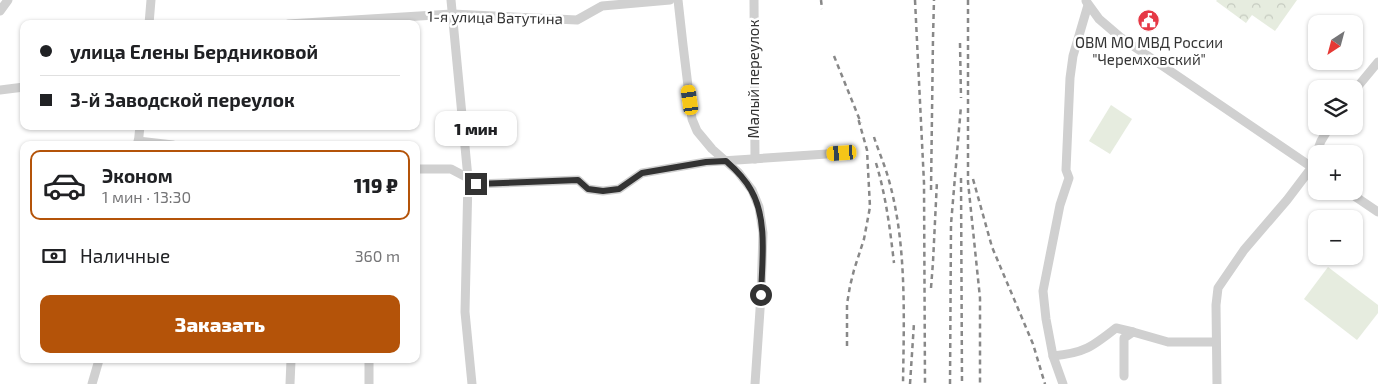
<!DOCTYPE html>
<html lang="ru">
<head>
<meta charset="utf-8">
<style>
	:root { --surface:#fff; --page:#f2f2f2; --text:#202124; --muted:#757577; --line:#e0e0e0; --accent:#b45309 }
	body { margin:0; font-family:"Exo 2",sans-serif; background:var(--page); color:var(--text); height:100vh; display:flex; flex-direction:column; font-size:19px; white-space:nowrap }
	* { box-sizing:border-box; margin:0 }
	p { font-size:16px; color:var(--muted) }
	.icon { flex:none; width:28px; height:28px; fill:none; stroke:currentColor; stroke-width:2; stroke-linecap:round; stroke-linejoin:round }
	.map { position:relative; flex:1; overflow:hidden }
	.panel { position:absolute; left:20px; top:141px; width:400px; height:222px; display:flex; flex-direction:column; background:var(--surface); border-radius:10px; box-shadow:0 1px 4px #0004 }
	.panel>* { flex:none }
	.banner { position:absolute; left:20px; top:20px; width:400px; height:110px; border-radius:10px; box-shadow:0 1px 4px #0004; display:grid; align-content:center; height:110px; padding:0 20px; background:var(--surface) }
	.needle { width:32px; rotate:216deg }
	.tools { position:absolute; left:1308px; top:15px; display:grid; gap:10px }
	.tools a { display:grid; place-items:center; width:55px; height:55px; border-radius:10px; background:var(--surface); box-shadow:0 1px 4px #0004; font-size:25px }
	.end { position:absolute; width:22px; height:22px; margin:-11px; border:6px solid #333; background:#fff; box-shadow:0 0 0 2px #fff }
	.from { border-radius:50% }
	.bubble { position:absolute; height:35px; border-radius:10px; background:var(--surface); box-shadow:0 1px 4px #0004; font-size:16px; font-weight:800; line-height:35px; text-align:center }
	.car { position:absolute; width:15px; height:30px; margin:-15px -8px; border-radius:6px; box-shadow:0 0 4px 1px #0007; background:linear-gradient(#f5c518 24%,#345 0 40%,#f5c518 0 76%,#345 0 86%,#f5c518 0) }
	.banner b { display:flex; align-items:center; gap:18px; height:48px; font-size:19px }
	.banner b+b { border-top:1px solid var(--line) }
	.banner i { width:12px; height:12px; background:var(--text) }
	ul { padding:9px 0 0; list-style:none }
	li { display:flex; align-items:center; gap:15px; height:70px; margin:0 10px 8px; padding:0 10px; border:2px solid var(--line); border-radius:10px }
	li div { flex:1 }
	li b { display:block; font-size:19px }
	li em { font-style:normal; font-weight:800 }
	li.on { border-color:var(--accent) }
	li>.icon { width:45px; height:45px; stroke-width:1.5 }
	.pay { display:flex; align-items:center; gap:12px; height:55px; padding:0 20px; font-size:19px }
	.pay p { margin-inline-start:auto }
	.cta { display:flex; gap:10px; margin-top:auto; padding:10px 20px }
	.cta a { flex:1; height:58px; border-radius:10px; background:var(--accent); color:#fff; font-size:20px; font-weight:800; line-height:58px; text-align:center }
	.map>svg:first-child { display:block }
	.forest { fill:url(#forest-crowns) }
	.pitch { fill:#e6ecdf }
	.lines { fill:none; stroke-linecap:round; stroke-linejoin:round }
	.minor { stroke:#d0d0d0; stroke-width:9 }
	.rail { stroke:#888; stroke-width:2.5; stroke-dasharray:5 4; stroke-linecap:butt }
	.route { stroke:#333; stroke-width:6 }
	.labels { text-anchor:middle; stroke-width:5; stroke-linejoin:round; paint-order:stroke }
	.street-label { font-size:15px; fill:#333; stroke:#fff }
	.poi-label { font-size:15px; fill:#333; stroke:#fff }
</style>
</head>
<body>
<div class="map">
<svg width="1378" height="384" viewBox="0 0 1378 384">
	<defs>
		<pattern id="forest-crowns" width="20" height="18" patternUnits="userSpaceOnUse" patternTransform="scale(1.25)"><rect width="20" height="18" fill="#e6ecdf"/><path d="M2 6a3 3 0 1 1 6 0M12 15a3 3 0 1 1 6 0" fill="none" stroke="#c6cbc0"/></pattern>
	</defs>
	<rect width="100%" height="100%" fill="#fff"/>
	<path class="forest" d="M 1217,0 L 1297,0 L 1275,31 L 1252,15 L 1246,23 L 1216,1 Z"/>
	<g class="pitch">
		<path d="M 1111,105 L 1132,119 L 1110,154 L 1089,141 Z"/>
		<path d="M 1328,267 L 1378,305 L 1378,313 L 1357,340 L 1304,299 Z"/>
	</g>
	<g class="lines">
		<g class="minor">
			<path d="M 451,0 L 468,178 L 465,312 L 472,384"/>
			<path d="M 678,0 L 683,45 L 692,119 L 697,131 L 712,149 L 738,172 L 752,190 L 759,207 L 763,233 L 761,295 L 755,384"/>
			<path d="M 754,0 L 755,159"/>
			<path d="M 1086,1 L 1099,19 L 1120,37 L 1316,170"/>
			<path d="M 0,11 L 8,0"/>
			<path d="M 149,24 L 151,0"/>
			<path d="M 288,24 L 452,14 L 577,20 L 602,6 L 670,0"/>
			<path d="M 0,90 L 24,87"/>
			<path d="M 1354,91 L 1378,62"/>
			<path d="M 138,141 L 173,145"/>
			<path d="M 138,145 L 140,126"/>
			<path d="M 1316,154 L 1321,141 L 1330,126"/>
			<path d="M 416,169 L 451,169 L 468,178 L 476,184 L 578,180 L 588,189 L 603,191 L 619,189 L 642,173 L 706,162 L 842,153"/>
			<path d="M 1347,191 L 1378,212"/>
			<path d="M 1053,356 C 1084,353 1092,347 1116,328 L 1133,332"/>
			<path d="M 369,360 L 369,384"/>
			<path d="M 1124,376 L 1124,338 L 1133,332 L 1168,342 L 1216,342"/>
			<path d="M 92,384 L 99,360"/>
			<path d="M 290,384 L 291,360"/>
			<path d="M 1063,384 L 1053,356 L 1046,319 L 1043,291 L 1060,205 L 1069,178 L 1066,170 L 1070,78 L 1073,56 L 1088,5"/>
			<path d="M 1217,384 L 1216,305 L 1218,288 L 1244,250 L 1287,200 L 1312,167 L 1316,154"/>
		</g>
		<g class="rail">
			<path d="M 821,0 L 822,9"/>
			<path d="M 915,0 L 924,183 L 925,384"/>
			<path d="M 968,0 L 968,182 L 980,298 L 980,384"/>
			<path d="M 960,43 L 961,98"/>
			<path d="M 834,56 L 861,123"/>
			<path d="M 874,137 C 878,150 884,163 888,177 C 907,242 904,316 903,384"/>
			<path d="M 876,163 C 886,196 890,229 894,263"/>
			<path d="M 961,178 L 962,384"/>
			<path d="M 973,179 L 992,247 L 1033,344 L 1045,384"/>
			<path d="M 931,190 L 933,38 L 934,0"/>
			<path d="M 931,288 L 933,262 L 937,181"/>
			<path d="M 847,346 L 847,304 L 850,286 L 854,270 L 864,239 L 870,207 L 867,150 L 858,118"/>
			<path d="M 910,384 L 914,323"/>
			<path d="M 950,384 L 951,224 L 961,106"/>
		</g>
	</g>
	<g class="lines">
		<path class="route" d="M 476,184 L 578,180 L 588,189 L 603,191 L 619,189 L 642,173 L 706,162 L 726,161 C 735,169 745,179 751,190 C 768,219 762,262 761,295"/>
	</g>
	<defs>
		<symbol id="civic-disc" viewBox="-11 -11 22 22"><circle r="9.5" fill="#e63946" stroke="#fff"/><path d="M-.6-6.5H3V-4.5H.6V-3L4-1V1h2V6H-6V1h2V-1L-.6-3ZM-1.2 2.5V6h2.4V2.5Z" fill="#fff"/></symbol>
	</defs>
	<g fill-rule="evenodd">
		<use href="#civic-disc" x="1136" y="8" width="25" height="25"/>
	</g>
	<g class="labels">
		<g class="street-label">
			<text transform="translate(495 18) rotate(1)" y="5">1-я улица Ватутина</text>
			<text transform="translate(754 79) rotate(-90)" y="5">Малый переулок</text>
		</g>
		<g class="poi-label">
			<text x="1149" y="48">ОВМ МО МВД России<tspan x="1149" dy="17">"Черемховский"</tspan></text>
		</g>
	</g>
</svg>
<div class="tools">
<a><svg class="needle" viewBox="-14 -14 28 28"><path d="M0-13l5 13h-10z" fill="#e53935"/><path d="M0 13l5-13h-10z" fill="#757577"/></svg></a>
<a><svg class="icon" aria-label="layers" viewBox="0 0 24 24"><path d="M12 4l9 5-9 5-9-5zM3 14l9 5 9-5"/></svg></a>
<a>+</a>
<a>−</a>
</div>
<i class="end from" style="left:761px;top:295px"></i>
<i class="end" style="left:476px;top:184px"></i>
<div class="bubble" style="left:435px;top:111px;width:82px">1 мин</div>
<i class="car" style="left:690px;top:100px;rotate:352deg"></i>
<i class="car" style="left:842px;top:153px;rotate:266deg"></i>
<div class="banner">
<b><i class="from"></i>улица Елены Бердниковой</b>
<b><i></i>3-й Заводской переулок</b>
</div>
<section class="panel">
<ul>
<li class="on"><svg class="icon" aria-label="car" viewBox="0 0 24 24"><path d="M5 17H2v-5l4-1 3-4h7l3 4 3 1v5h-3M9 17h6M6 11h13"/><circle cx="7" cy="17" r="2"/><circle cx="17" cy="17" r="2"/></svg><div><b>Эконом</b><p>1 мин · 13:30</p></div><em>119 ₽</em></li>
</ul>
<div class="pay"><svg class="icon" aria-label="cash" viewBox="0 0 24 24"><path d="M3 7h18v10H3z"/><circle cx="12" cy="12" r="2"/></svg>Наличные<p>360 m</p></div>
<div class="cta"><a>Заказать</a></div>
</section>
</div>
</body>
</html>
